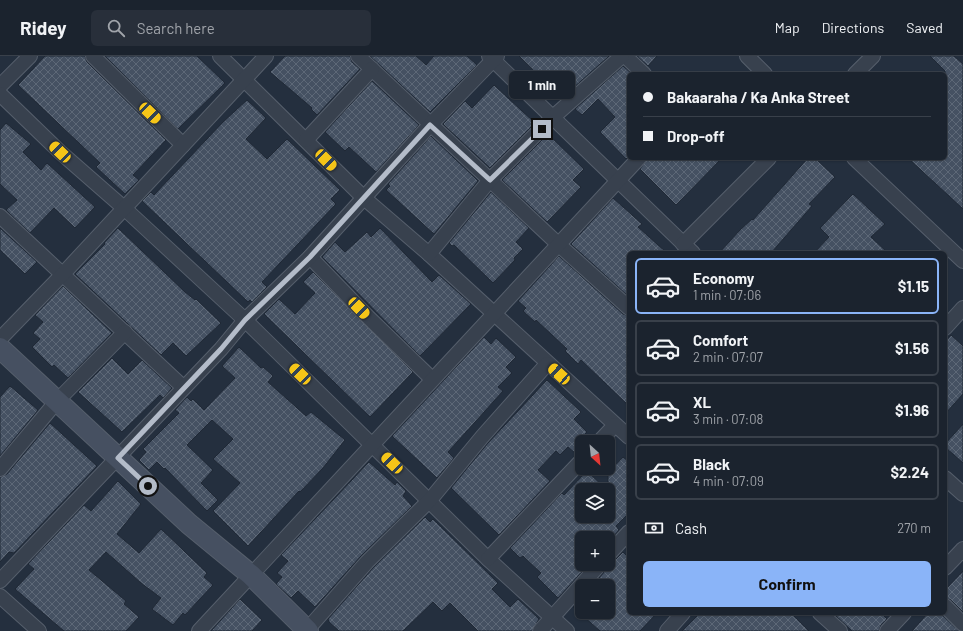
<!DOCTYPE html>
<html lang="en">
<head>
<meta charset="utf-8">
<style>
	:root { --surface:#1b232e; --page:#282f3a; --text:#f1f3f6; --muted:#a0a4aa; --line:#39404a; --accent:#8ab4f8 }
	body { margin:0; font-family:Barlow,sans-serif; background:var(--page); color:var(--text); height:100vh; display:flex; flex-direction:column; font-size:15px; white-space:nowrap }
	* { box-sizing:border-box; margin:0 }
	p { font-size:13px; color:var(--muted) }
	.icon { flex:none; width:22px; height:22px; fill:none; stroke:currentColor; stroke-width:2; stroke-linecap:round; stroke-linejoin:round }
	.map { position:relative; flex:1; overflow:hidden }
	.sheet { position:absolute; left:627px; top:195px; width:320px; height:364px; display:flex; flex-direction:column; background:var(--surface); border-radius:6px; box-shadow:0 1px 3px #0004,0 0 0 1px var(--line) }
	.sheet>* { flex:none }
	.guide { position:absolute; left:627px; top:16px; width:320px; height:88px; border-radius:6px; box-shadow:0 1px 3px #0004,0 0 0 1px var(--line); display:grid; align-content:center; height:88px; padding:0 16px; background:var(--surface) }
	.needle { width:26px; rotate:153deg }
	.controls { position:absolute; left:575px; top:379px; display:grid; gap:8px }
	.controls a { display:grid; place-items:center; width:40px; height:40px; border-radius:6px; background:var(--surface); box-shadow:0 1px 3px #0004,0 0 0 1px var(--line); font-size:20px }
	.end { position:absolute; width:18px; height:18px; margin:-9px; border:5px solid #b4bcc9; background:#111; box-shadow:0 0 0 2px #111 }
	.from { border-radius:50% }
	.bubble { position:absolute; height:28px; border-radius:6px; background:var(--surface); box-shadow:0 1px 3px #0004,0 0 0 1px var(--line); font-size:13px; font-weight:700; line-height:28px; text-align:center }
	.car { position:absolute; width:12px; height:24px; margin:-12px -6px; border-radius:5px; box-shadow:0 0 3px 1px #0007; background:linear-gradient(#f5c518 24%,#345 0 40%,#f5c518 0 76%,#345 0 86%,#f5c518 0) }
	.guide b { display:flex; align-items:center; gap:14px; height:38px; font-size:15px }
	.guide b+b { border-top:1px solid var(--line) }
	.guide i { width:10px; height:10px; background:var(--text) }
	ul { padding:7px 0 0; list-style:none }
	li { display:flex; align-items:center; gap:12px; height:56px; margin:0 8px 6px; padding:0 8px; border:2px solid var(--line); border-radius:6px }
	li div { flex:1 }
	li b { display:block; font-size:15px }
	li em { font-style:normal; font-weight:700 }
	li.current { border-color:var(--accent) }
	li>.icon { width:36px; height:36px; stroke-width:1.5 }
	.pay { display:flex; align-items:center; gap:10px; height:44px; padding:0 16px; font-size:15px }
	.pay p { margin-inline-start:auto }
	.primary-button { display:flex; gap:8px; margin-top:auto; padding:8px 16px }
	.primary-button a { flex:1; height:46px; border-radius:6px; background:var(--accent); color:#111; font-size:16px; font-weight:700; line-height:46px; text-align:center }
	header { display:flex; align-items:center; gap:24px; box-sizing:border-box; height:56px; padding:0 20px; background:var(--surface); border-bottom:1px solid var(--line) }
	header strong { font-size:19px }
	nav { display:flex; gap:22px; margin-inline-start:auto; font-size:14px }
	.search { width:280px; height:36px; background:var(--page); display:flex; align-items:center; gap:10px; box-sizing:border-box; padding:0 14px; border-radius:6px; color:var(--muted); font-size:15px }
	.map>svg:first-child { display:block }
	.building { fill:url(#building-cross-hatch); stroke:#1f2835 }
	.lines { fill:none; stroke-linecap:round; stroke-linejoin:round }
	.street-casing { stroke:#565f6c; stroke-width:16 }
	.secondary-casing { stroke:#565f6c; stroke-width:22 }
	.street { stroke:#38414e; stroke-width:14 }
	.secondary { stroke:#465061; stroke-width:20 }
	.route { stroke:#b4bcc9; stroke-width:5 }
</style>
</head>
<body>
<header>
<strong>Ridey</strong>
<div class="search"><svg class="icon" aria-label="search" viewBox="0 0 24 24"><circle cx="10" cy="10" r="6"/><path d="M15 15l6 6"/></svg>Search here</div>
<nav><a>Map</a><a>Directions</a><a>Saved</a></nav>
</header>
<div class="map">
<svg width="963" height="575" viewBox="0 0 963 575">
	<defs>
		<pattern id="building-cross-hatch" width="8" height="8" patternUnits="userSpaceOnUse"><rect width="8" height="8" fill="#455162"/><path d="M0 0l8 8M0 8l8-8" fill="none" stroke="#5d6877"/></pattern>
	</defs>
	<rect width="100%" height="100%" fill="#242f3e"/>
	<g class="building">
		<path d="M 45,0 L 85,0 L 87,6 L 166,84 L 133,119 L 139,124 L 125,138 L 96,111 L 100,107 L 18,29 Z"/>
		<path d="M 105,0 L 197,0 L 225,27 L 178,73 Z"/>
		<path d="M 285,0 L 350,0 L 352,6 L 360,13 L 317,59 L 311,53 L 312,52 L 270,16 Z"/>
		<path d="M 370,0 L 416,0 L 426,9 L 434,0 L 467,0 L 477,9 L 430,56 Z"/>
		<path d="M 519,0 L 609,0 L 562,42 Z"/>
		<path d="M 637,0 L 657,0 L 648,10 Z"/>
		<path d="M 930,0 L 954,0 L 963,8 L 963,153 L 908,102 L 945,102 L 945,15 Z"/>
		<path d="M 623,10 L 632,18 L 629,18 L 629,100 L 626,103 L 600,76 L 615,61 L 598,43 L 582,59 L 575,53 Z"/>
		<path d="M 372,25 L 419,69 L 376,116 L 349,91 L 345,95 L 325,76 Z"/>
		<path d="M 494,29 L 535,67 L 490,112 L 443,68 L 465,45 L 472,52 Z"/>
		<path d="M 247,44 L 266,62 L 246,83 L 267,103 L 287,83 L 340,134 L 331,143 L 336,148 L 262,226 L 267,231 L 252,246 L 250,244 L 248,246 L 142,145 L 151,136 L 154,139 L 223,66 Z"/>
		<path d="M 6,67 L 31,88 L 23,96 L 41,114 L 47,107 L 95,151 L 75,172 L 54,152 L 30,177 L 6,154 L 17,144 L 0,128 L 0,74 Z"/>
		<path d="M 548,78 L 584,113 L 573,124 L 581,131 L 547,166 L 502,124 Z"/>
		<path d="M 431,80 L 478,125 L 434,178 L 386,134 L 390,130 L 388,128 Z"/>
		<path d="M 648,102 L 722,102 L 676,149 L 640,113 Z"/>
		<path d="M 808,102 L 815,102 L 835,121 L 809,148 L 812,150 L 771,197 L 719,197 L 740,174 L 752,163 L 753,164 Z"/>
		<path d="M 491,136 L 529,172 L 516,186 L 523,193 L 514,202 L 515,204 L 493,227 L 454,189 L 452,190 L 449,187 Z"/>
		<path d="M 853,138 L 885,168 L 871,181 L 888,197 L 814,197 L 829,181 L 820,172 Z"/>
		<path d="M 613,142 L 642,168 L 638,171 L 667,197 L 629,197 L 629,241 L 571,188 Z"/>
		<path d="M 0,172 L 37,206 L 25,218 L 0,194 Z"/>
		<path d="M 118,172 L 185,236 L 195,244 L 196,243 L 221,267 L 186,300 L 173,287 L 161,299 L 75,218 L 105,188 L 104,187 Z"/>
		<path d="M 380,172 L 432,226 L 439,219 L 471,248 L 420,300 L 322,201 L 335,186 L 345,196 L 367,176 L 371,181 Z"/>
		<path d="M 559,200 L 623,258 L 629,260 L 629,350 L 581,304 L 578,308 L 565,295 L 567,293 L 536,264 L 535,266 L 523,255 L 526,252 L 518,245 Z"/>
		<path d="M 313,216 L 413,316 L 370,361 L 264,258 L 279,243 L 295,258 L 315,237 L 303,226 Z"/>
		<path d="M 63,230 L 112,277 L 68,322 L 54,309 L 52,311 L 32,291 L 40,283 L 33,277 L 43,266 L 35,259 Z"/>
		<path d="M 951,279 L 963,290 L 963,338 L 945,358 L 945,286 Z"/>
		<path d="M 484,281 L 491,288 L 496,282 L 516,301 L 506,311 L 512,317 L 498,331 L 503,335 L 448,396 L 454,402 L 437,422 L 392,380 Z"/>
		<path d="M 239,291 L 261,312 L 263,311 L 273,320 L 268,326 L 306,360 L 311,356 L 345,384 L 323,412 L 300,436 L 299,435 L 248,490 L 213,455 L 240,427 L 213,403 L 233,383 L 212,364 L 187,389 L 213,414 L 201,427 L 218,444 L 207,455 L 165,412 L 164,413 L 157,406 L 149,414 L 139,404 L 146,396 L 143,393 L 179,357 L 175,354 L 187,341 L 191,345 L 193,343 L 204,354 L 235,322 L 222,310 Z"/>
		<path d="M 112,302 L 128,318 L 142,304 L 172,332 L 163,342 L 160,339 L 122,376 L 78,336 Z"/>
		<path d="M 547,324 L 581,356 L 574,363 L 587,376 L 581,382 L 585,386 L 582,386 L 582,391 L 575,397 L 568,391 L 560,399 L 556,395 L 538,414 L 550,425 L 499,479 L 451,432 L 488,387 Z"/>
		<path d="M 10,330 L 38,354 L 0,400 L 0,341 Z"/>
		<path d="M 50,367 L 97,410 L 14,497 L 9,496 L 0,506 L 0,421 L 7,418 Z"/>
		<path d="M 963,368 L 963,407 L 945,391 L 945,388 Z"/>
		<path d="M 623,401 L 629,406 L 629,457 L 616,470 L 619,474 L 612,482 L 582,482 L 582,508 L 589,508 L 558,542 L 537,521 L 541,517 L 523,500 L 520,502 L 510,492 L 562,437 L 564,439 L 587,415 L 607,434 L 582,434 L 582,460 L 608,460 L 608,417 Z"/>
		<path d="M 369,406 L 395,429 L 397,426 L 406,435 L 403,440 L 412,450 L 361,500 L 315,551 L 298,535 L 291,542 L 276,528 L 282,521 L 277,517 L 288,505 L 281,499 Z"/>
		<path d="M 118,425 L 141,448 L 117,478 L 139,497 L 161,473 L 207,517 L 204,521 L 213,529 L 185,559 L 183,557 L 173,569 L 152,553 L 161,542 L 141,527 L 106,496 L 89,514 L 126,545 L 124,548 L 139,561 L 126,575 L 64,575 L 15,533 L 34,513 L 28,508 L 84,449 L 91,455 Z"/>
		<path d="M 425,461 L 430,466 L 433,463 L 498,527 L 492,533 L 510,551 L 518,543 L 539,563 L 532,575 L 478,575 L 450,547 L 442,555 L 433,546 L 403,575 L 339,575 L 329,566 L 328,563 L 373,512 Z"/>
		<path d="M 623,496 L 629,502 L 629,557 L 657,557 L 640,575 L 600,575 L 573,551 L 582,541 L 582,556 L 608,556 L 608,530 L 592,530 L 606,514 L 608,507 L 614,505 Z"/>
		<path d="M 963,515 L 963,556 L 951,544 L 945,542 L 945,534 Z"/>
		<path d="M 240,543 L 262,564 L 252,575 L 211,575 Z"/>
		<path d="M 700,557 L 791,557 L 809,575 L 682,575 Z"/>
		<path d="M 833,557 L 881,557 L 887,563 L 881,569 L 879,575 L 852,575 Z"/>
		<path d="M 928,557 L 940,557 L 959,575 L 912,575 Z"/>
	</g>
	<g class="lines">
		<defs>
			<g id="street">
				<path d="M 93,0 L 183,89"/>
				<path d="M 220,0 L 364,142 L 429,198 L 629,381"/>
				<path d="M 358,0 L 558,188 L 629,252"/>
				<path d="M 489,0 L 693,197"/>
				<path d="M 625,0 L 644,18"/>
				<path d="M 747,0 L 765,18"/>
				<path d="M 855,18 L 873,0"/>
				<path d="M 0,30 L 30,0"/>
				<path d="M 0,38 L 60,96 L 124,152 L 245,264 L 488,503 L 567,575"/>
				<path d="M 306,84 L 372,13"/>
				<path d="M 854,102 L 963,205"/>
				<path d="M 0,160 L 183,331"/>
				<path d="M 683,188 L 769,102"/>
				<path d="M 429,198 L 490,124 L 552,62 L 622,0"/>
				<path d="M 310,201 L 369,262 L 432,323"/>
				<path d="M 945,272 L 963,252"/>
				<path d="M 0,283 L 63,218 L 266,0"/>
				<path d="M 599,386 L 615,369"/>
				<path d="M 0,413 L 57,345 L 125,276"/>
				<path d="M 945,422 L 963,438"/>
				<path d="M 608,499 L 629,476"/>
				<path d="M 488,503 L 582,404"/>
				<path d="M 945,512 L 963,493"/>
				<path d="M 0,525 L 221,293 L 245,264 L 310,201 L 430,69 L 497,0"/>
				<path d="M 0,540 L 39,575"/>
				<path d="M 945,550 L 963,568"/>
				<path d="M 820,557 L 840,575"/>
				<path d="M 199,575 L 639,102"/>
				<path d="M 306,575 L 367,506 L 430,444 L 482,381 L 547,308"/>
				<path d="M 540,575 L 600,508"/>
				<path d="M 667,575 L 683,557"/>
				<path d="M 887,575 L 904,557"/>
			</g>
			<path id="secondary" d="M 0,292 L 189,468 L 251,519 L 308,575"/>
		</defs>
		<use href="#street" class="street-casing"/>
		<use href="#secondary" class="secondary-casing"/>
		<use href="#street" class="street"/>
		<use href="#secondary" class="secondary"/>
	</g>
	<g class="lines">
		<path class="route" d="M 148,430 L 118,402 L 221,293 L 245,264 L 310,201 L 430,69 L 490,124 L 542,73"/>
	</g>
</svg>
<div class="controls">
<a><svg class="needle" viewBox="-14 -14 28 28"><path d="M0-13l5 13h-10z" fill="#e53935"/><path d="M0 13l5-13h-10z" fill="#a0a4aa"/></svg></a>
<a><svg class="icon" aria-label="layers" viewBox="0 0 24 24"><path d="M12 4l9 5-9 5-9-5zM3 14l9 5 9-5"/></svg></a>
<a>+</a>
<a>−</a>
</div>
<i class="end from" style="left:148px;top:430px"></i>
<i class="end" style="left:542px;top:73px"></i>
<div class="bubble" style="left:509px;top:15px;width:66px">1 min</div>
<i class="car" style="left:150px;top:57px;rotate:134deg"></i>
<i class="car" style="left:60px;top:96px;rotate:314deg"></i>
<i class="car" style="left:326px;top:104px;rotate:135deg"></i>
<i class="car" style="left:359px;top:252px;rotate:136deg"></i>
<i class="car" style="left:300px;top:318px;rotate:314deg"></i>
<i class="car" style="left:559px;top:318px;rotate:312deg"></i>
<i class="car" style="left:392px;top:407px;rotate:314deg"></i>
<div class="guide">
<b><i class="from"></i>Bakaaraha / Ka Anka Street</b>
<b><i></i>Drop-off</b>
</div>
<section class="sheet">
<ul>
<li class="current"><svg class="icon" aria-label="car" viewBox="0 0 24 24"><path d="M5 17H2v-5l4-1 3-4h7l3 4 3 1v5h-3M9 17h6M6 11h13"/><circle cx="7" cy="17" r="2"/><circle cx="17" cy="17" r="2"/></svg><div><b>Economy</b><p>1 min · 07:06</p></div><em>$1.15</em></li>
<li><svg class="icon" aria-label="car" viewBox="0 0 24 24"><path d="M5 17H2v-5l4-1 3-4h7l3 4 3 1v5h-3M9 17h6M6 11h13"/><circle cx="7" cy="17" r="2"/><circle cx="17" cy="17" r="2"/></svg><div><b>Comfort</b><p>2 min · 07:07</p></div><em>$1.56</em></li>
<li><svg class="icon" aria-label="car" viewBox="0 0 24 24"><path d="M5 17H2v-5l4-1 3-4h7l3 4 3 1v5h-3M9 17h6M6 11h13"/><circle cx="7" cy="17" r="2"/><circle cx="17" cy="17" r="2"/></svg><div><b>XL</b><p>3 min · 07:08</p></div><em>$1.96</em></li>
<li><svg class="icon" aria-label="car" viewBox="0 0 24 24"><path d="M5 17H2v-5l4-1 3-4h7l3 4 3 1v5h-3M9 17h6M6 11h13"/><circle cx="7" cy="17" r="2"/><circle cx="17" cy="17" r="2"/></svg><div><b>Black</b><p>4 min · 07:09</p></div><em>$2.24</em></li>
</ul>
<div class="pay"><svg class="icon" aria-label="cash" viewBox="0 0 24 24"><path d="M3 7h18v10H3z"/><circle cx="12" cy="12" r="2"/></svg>Cash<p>270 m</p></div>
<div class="primary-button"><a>Confirm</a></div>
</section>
</div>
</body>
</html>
